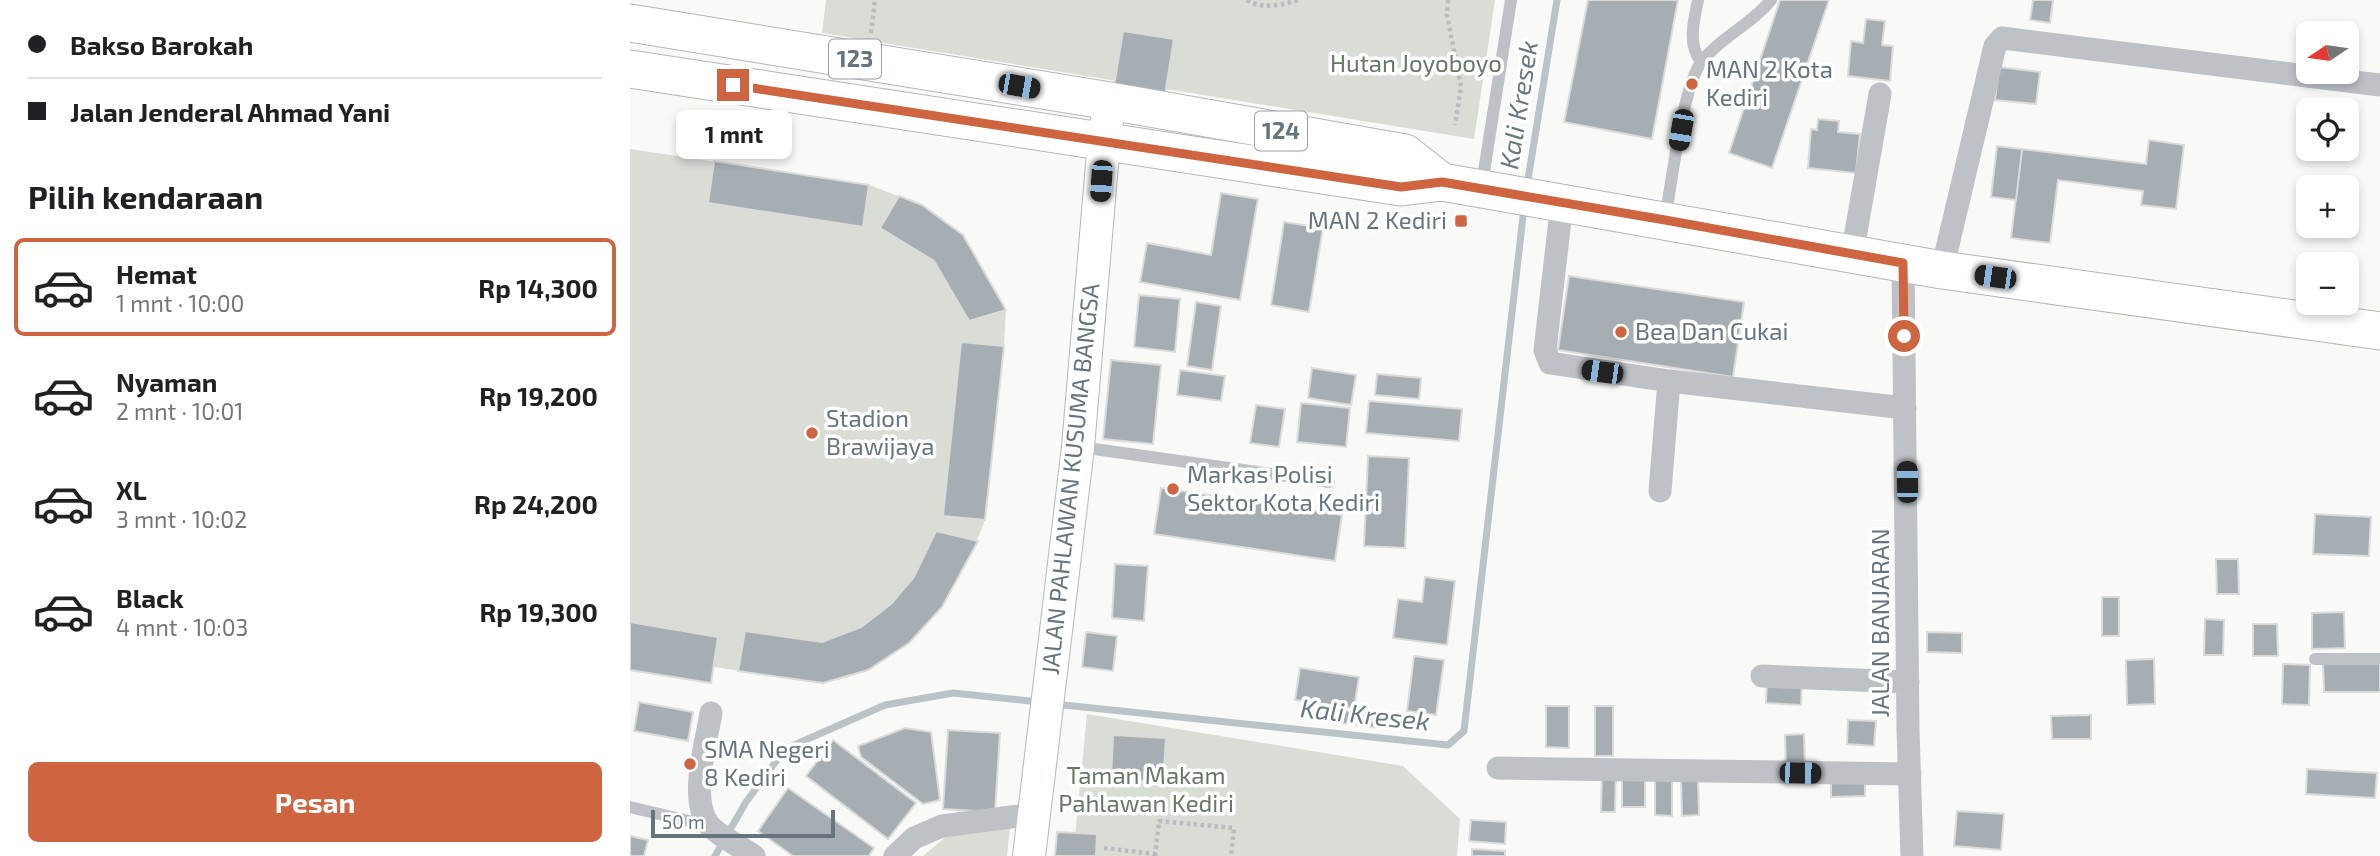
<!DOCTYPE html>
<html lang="id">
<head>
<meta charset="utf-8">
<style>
	:root { --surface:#fff; --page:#f6f6f6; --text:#202124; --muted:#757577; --line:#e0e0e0; --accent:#cf6540 }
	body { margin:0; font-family:"Exo 2",sans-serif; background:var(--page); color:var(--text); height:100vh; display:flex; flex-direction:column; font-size:26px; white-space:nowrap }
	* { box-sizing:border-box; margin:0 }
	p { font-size:23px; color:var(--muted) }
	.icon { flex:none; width:38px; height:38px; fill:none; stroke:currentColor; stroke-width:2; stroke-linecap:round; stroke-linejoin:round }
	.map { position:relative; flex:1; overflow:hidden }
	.side { display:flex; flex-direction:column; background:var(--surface); width:630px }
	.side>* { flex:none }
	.banner { display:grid; align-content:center; height:154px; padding:0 28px; background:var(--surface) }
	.needle { width:46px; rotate:257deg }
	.buttons { position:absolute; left:1666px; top:21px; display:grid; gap:14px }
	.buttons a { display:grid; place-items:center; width:63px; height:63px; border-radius:10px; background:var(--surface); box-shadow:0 4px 10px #0003; font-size:35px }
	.scale { position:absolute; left:21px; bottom:18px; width:184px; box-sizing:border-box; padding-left:7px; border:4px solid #66747e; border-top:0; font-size:19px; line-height:24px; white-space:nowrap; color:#66747e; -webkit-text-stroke:5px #fff; paint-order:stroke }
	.end { position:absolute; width:32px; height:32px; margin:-16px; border:9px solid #cf6540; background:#fff; box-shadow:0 0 0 4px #fff }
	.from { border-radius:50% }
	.bubble { position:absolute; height:49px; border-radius:10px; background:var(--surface); box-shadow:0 4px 10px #0003; font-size:23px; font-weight:700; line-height:49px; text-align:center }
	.car { position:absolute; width:21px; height:42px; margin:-21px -10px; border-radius:9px; box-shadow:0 0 5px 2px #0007; background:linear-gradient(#222 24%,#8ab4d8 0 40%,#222 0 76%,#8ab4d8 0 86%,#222 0) }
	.banner b { display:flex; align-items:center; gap:24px; height:66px; font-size:26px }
	.banner b+b { border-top:2px solid var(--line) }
	.banner i { width:18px; height:18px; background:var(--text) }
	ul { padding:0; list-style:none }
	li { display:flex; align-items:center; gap:21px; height:98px; margin:0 14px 10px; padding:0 14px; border:4px solid transparent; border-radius:10px }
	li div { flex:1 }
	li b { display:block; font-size:26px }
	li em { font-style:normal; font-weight:700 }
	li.active { border-color:var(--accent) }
	li>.icon { width:63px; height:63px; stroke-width:1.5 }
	h2 { padding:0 28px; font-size:32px; line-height:84px }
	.primary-button { display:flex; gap:14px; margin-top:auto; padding:14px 28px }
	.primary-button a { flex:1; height:80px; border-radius:10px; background:var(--accent); color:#fff; font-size:28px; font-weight:700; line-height:80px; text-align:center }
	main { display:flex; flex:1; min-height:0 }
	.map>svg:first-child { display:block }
	.green { fill:#d9ddd6 }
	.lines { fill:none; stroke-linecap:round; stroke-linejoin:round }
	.stream { stroke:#bac3c7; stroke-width:7 }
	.building { fill:#a6aeb3; stroke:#dbdbd9; stroke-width:2 }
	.secondary-casing { stroke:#b3b8bc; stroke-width:34 }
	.primary-casing { stroke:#b2b7ba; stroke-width:39 }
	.path { stroke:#b9bcbe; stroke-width:4.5; stroke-dasharray:3.5 3.5; stroke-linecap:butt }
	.lane { stroke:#bec2c6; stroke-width:12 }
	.street { stroke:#bec2c6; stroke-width:23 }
	.secondary { stroke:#fff; stroke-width:32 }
	.primary { stroke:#fff; stroke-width:37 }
	.route { stroke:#cf6540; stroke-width:9 }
	.poi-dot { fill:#cf6540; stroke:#fff; stroke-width:2.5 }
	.labels { text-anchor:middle; stroke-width:7; stroke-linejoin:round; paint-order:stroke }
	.shield { fill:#fff; stroke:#949ea5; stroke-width:2 }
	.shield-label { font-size:23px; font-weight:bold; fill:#66747e }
	.park-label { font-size:24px; fill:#687766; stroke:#fff }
	.poi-label { font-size:24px; fill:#66747e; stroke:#fff; text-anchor:start }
	.street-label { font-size:24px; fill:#66747e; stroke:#fff }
	.water-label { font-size:26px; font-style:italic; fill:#67787f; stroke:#fff }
</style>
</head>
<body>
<main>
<section class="side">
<div class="banner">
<b><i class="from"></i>Bakso Barokah</b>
<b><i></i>Jalan Jenderal Ahmad Yani</b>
</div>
<h2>Pilih kendaraan</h2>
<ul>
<li class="active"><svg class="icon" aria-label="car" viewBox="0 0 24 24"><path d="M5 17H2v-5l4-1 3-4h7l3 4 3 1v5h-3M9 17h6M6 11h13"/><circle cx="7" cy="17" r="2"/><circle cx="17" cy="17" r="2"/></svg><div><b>Hemat</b><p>1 mnt · 10:00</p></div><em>Rp 14,300</em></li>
<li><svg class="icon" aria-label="car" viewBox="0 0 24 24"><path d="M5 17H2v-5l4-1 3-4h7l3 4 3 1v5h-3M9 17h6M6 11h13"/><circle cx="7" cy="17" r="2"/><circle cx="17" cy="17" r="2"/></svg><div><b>Nyaman</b><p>2 mnt · 10:01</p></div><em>Rp 19,200</em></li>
<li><svg class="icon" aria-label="car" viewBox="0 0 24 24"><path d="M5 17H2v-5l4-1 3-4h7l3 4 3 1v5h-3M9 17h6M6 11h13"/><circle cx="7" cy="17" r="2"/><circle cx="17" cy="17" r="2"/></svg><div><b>XL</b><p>3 mnt · 10:02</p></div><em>Rp 24,200</em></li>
<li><svg class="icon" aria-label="car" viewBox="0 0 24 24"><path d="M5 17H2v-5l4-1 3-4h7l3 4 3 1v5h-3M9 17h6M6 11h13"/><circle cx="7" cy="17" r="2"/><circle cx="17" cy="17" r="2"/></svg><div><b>Black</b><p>4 mnt · 10:03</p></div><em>Rp 19,300</em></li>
</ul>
<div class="primary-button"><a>Pesan</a></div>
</section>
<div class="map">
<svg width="1750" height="856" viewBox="0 0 1750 856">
	<rect width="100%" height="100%" fill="#f9f9f7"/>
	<g class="green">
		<path d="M 196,0 L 865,0 L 844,139 L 192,33 Z"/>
		<path d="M 0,149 L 239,185 L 292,205 L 333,235 L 376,310 L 374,346 L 355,520 C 328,592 278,671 195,682 C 185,683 173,680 163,678 C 137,675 110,671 84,667 L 81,683 L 0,670 Z"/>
		<path d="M 457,714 L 773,766 L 830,819 L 827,856 L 443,856 Z"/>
		<path d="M 380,826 L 377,856 L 293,856 L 317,836 Z"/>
	</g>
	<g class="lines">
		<g class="stream">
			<path d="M 897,186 L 927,0"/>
			<path d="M 424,704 L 818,745 L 834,731 L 894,208"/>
			<path d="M 85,856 L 116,802 L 155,749 L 255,705 L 323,693 L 409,702"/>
		</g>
	</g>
	<g class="building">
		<path d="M 958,0 L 1048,0 L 1022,139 L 934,122 Z"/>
		<path d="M 1150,0 L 1199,0 L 1142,168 L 1099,153 Z"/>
		<path d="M 1403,0 L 1423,0 L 1420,23 L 1400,20 Z"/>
		<path d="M 1236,19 L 1255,21 L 1252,45 L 1263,46 L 1260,81 L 1218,76 L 1221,41 L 1233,43 Z"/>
		<path d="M 493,31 L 544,39 L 535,95 L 484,86 Z"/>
		<path d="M 1369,67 L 1410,72 L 1406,104 L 1365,100 Z"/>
		<path d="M 1188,119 L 1209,121 L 1208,132 L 1230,134 L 1226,173 L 1178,168 L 1181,129 L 1187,130 Z"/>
		<path d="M 1519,140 L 1554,145 L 1546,209 L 1511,205 L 1513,191 L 1428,180 L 1420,243 L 1381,238 L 1392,149 L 1516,164 Z"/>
		<path d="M 1367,146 L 1392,149 L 1386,200 L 1361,197 Z"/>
		<path d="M 84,161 L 239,185 L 233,227 L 78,203 Z"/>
		<path d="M 591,193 L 628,199 L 610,300 L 510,282 L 517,243 L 581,255 Z"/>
		<path d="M 269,196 L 292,205 L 333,235 L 376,310 L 339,321 L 304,261 L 250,228 Z"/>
		<path d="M 654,222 L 693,228 L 679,312 L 641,305 Z"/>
		<path d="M 939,276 L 1114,302 L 1103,377 L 928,350 Z"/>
		<path d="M 509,295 L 550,299 L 545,352 L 504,347 Z"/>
		<path d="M 566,302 L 591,306 L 582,370 L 557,366 Z"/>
		<path d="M 331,342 L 374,346 L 355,520 L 313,516 Z"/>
		<path d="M 481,360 L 531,365 L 523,444 L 473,439 Z"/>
		<path d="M 682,368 L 726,375 L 721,405 L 678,398 Z"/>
		<path d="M 550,370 L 595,376 L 591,401 L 547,395 Z"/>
		<path d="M 747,374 L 791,378 L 789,399 L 745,395 Z"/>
		<path d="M 739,401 L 832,409 L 829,441 L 736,433 Z"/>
		<path d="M 671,403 L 720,408 L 716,447 L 667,442 Z"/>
		<path d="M 626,405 L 655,409 L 649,447 L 620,443 Z"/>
		<path d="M 738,456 L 779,458 L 775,548 L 734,546 Z"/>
		<path d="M 531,488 L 712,515 L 705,561 L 524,534 Z"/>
		<path d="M 1685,514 L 1741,517 L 1739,556 L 1683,554 Z"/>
		<path d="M 306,531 L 348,541 L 312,607 L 279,643 L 238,670 L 193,683 L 108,671 L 115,631 L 192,642 L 231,627 L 261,604 L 284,577 Z"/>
		<path d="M 1586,559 L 1608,559 L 1609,594 L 1587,594 Z"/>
		<path d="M 485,564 L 518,566 L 514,621 L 482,618 Z"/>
		<path d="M 795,577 L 825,581 L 817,645 L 763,638 L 768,599 L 792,602 Z"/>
		<rect x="1472" y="597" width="17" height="39"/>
		<path d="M 1714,612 L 1715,648 L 1682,649 L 1682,613 Z"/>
		<path d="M 1575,619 L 1594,620 L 1593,655 L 1574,655 Z"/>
		<path d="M 0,622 L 88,637 L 81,683 L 0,670 Z"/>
		<path d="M 1623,624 L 1647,624 L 1648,656 L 1623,656 Z"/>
		<path d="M 456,632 L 487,636 L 483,671 L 452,667 Z"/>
		<path d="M 1297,632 L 1332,633 L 1332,653 L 1297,652 Z"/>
		<path d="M 784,656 L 814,660 L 806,715 L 777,711 Z"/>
		<path d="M 1524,659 L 1525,704 L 1497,705 L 1496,660 Z"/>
		<path d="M 1693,662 L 1750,662 L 1750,692 L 1694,692 Z"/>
		<path d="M 1653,664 L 1680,665 L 1679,705 L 1652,704 Z"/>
		<path d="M 670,668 L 729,677 L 724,708 L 665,700 Z"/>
		<path d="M 1137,680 L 1172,683 L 1171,705 L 1136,703 Z"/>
		<path d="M 9,702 L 63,712 L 58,741 L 4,731 Z"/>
		<path d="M 916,706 L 939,706 L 939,748 L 916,747 Z"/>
		<rect x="965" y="706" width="18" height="50"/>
		<path d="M 695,708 L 750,716 L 749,728 L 693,721 Z"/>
		<path d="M 1461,715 L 1461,739 L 1422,739 L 1421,716 Z"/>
		<path d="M 1218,720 L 1246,721 L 1244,746 L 1217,744 Z"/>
		<path d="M 275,728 L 301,732 L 310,800 L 293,804 L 231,757 L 228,746 Z"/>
		<path d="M 318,730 L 370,733 L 365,812 L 313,809 Z"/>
		<path d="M 1174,734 L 1175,766 L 1156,767 L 1155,735 Z"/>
		<path d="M 483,735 L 536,738 L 533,782 L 481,780 Z"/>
		<path d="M 203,740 L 286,803 L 258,839 L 176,776 Z"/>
		<path d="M 1677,769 L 1747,773 L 1745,798 L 1676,794 Z"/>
		<path d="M 972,771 L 986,771 L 985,812 L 971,812 Z"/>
		<path d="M 1068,778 L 1069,815 L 1052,816 L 1051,779 Z"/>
		<path d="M 1235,778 L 1235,796 L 1201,797 L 1201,779 Z"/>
		<rect x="992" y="779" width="23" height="28"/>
		<path d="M 1025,779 L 1042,779 L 1042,816 L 1025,815 Z"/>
		<path d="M 158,788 L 244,848 L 239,856 L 163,856 L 128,831 Z"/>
		<path d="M 1327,811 L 1374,814 L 1371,850 L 1324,846 Z"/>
		<path d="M 841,820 L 876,822 L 875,844 L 839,841 Z"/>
		<path d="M 427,832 L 467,834 L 466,856 L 425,856 Z"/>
		<path d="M 0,836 L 18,840 L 14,856 L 0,856 Z"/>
		<path d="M 842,849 L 875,851 L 875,856 L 842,856 Z"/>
	</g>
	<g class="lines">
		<defs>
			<path id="secondary" d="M 399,856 L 448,447 L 474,141 L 480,101"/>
			<g id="primary">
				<path d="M 0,23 L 480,101 L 775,153 L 812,182"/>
				<path d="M 0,69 L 771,187 L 812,182 L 1312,270 L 1750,331"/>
			</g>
		</defs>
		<use href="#secondary" class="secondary-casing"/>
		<use href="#primary" class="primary-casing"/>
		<g class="path">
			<path d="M 617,0 C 633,10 651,5 668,0"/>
			<path d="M 818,0 L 817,15 L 831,87 L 825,125"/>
			<path d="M 241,33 L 245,0"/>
			<path d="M 474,848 L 525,854"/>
			<path d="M 525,856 L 529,821 L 604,828 L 601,856"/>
		</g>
		<g class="lane">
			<path d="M 1068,0 C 1064,21 1057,43 1071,62"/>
			<path d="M 852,184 L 881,0"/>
			<path d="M 1035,219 C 1042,183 1052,87 1072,61 C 1091,37 1122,24 1141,0"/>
			<path d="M 450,447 L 699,482"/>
			<path d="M 1685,659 L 1750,659"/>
			<path d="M 0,807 L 80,826"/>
		</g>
		<g class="street">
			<path d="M 932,203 L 915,350 L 920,363 L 1039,381 L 1275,408"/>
			<path d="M 1222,255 L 1250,94"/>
			<path d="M 1273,263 L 1278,729 L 1282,856"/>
			<path d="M 1312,270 L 1365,46 L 1372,38 L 1750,85"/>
			<path d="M 1030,491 L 1039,381"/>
			<path d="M 1132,676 L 1278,682"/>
			<path d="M 81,713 C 76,744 59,800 79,825 C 90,837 110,846 124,856"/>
			<path d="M 868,768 L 1280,774"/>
			<path d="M 265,856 L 284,838 L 312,826 L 404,814"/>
		</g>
		<use href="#secondary" class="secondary"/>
		<use href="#primary" class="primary"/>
	</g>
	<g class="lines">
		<path class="route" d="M 103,85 L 771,187 L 812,182 L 1035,220 L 1273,263 L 1274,336"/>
	</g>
	<g class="poi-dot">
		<circle cx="1062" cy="84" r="7"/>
		<rect x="824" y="214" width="14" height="14" rx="3.5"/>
		<circle cx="991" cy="332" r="7"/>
		<circle cx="182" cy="433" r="7"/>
		<circle cx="543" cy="489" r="7"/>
		<circle cx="60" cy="764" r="7"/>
	</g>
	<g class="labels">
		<g class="shield">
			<rect x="199" y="39.5" width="52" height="39" rx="5"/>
			<rect x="625" y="111.5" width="52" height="39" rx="5"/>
		</g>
		<g class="shield-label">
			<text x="225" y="67">123</text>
			<text x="651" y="139">124</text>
		</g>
		<g class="park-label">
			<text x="786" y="72">Hutan Joyoboyo</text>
			<text x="516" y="784">Taman Makam<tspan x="516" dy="28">Pahlawan Kediri</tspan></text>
		</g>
		<g class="poi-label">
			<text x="1076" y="78">MAN 2 Kota<tspan x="1076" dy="28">Kediri</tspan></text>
			<text x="817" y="229" text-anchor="end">MAN 2 Kediri</text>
			<text x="1005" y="340">Bea Dan Cukai</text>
			<text x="196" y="427">Stadion<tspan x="196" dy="28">Brawijaya</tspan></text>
			<text x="557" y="483">Markas Polisi<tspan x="557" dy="28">Sektor Kota Kediri</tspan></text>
			<text x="74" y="758">SMA Negeri<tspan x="74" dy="28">8 Kediri</tspan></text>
		</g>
		<g class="street-label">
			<text transform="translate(441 479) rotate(-84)" y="8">JALAN PAHLAWAN KUSUMA BANGSA</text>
			<text transform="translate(1251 623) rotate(-90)" y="8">JALAN BANJARAN</text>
		</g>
		<g class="water-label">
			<text transform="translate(889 105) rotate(-81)" y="9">Kali Kresek</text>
			<text transform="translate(735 715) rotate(6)" y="9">Kali Kresek</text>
		</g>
	</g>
</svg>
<div class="buttons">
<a><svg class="needle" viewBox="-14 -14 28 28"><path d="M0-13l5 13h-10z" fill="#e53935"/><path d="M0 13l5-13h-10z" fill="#757577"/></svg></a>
<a><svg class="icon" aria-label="locate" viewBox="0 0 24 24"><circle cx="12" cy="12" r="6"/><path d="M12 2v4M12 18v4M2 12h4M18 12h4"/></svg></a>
<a>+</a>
<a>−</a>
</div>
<div class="scale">50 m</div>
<i class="end from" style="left:1274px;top:336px"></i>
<i class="end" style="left:103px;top:85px"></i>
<div class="bubble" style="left:46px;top:110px;width:116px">1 mnt</div>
<i class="car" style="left:389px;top:86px;rotate:100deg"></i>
<i class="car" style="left:1051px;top:130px;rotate:190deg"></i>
<i class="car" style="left:471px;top:181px;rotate:184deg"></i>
<i class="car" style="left:1365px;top:277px;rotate:278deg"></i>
<i class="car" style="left:972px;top:372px;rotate:278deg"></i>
<i class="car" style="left:1277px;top:482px;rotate:359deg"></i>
<i class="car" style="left:1170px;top:773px;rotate:91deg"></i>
</div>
</main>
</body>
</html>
